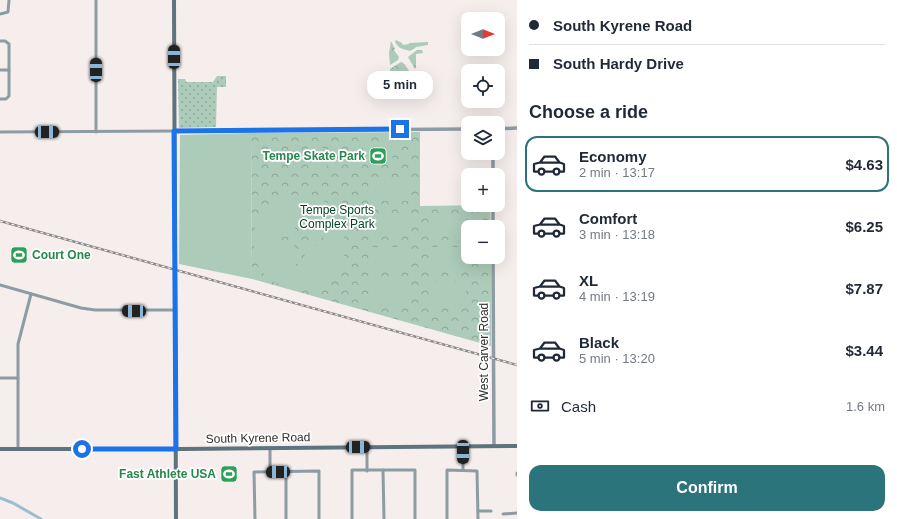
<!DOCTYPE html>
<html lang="en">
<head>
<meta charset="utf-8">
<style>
	:root { --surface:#fff; --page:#f6f6f7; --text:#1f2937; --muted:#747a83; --line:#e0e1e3; --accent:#2b747c }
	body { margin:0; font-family:Arial,sans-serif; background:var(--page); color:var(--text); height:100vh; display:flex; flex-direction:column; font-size:15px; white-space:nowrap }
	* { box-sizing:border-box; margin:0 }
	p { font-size:13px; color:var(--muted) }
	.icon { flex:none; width:22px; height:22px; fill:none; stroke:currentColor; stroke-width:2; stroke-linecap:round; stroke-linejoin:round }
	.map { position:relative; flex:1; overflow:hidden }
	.panel { display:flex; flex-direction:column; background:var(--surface); width:380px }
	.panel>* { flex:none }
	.top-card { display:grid; align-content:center; height:88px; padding:0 12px; background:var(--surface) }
	.needle { width:26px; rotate:90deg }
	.buttons { position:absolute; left:461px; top:12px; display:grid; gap:8px }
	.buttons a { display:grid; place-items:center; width:44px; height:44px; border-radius:8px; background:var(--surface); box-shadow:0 4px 16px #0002; font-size:20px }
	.end { position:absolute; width:18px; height:18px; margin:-9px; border:5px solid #1a73e8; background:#fff; box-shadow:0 0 0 2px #fff }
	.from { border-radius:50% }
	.bubble { position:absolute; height:28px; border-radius:12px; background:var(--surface); box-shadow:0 4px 16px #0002; font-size:13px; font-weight:700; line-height:28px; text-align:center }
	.car { position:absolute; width:12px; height:24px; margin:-12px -6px; border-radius:5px; box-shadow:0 0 3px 1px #0007; background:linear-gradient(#222 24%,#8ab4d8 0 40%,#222 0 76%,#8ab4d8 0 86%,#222 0) }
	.top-card b { display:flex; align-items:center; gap:14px; height:38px; font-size:15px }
	.top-card b+b { border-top:1px solid var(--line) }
	.top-card i { width:10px; height:10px; background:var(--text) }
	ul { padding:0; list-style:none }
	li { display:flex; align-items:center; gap:12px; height:56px; margin:0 8px 6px; padding:0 4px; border:2px solid transparent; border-radius:12px }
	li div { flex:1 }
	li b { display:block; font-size:15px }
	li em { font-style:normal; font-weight:700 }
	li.on { border-color:var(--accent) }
	li>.icon { width:36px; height:36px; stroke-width:1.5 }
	h2 { padding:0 12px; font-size:18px; line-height:48px }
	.pay { display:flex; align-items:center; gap:10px; height:44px; padding:0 12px; font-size:15px }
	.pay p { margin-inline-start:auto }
	.cta { display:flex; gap:8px; margin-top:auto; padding:8px 12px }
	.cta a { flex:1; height:46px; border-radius:12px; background:var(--accent); color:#fff; font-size:16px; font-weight:700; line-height:46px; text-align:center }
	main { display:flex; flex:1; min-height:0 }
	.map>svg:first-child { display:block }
	.grass { fill:url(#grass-dots) }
	.park { fill:url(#park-crowns) }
	.pitch { fill:#adcbb9 }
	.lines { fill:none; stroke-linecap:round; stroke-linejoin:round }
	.canal { stroke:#9ebdd1; stroke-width:3 }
	.minor { stroke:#8d9ca3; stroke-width:3 }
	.tertiary { stroke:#8d9ca3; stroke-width:3.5 }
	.secondary { stroke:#5e737e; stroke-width:4 }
	.rail-casing { stroke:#8f8a89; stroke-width:2.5 }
	.rail { stroke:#fff; stroke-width:1; stroke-dasharray:3; stroke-linecap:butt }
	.route { stroke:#1a73e8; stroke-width:5 }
	.labels { text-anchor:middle; stroke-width:3.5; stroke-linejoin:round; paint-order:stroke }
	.leisure-label { font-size:12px; font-weight:bold; fill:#27864d; stroke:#fff; text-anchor:end }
	.park-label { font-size:12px; fill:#013e24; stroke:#fff }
	.street-label { font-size:12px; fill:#312e2d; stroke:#fff }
</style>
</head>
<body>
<main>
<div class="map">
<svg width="517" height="519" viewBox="0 0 517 519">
	<defs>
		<pattern id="grass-dots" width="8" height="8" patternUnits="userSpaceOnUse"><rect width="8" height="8" fill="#adcbb9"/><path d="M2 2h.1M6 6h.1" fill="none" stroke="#8da597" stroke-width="1.8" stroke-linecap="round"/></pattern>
		<pattern id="park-crowns" width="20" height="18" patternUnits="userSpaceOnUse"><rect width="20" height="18" fill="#adcbb9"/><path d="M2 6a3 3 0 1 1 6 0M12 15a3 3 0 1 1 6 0" fill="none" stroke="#8da597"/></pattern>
	</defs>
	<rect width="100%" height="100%" fill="#f5eeec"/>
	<path class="grass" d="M 217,76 L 226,76 L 226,87 L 217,87 L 216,127 L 179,128 L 178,79 L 185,79 L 186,82 L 213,82 Z"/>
	<g class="park">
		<path d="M 396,40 L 402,43 L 403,45 L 409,44 L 409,43 L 428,42 L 428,45 L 416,47 L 410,51 C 403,49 399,49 395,42 Z"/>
		<path d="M 391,41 L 395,49 L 394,50 L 399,57 L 398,60 L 390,65 L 389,53 Z"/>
		<path d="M 417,50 L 422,50 L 423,53 L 416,54 L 416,68 L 415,69 L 408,57 Z"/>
		<path d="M 401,62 C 405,63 409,70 410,74 L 408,78 L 386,78 L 385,73 L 390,72 L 390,69 Z"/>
		<path d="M 420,132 L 420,206 L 490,205 L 491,227 L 468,227 L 468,257 L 491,257 L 491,346 L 252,279 L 251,133 Z"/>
	</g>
	<g class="pitch">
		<path d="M 251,133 L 252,279 L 179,264 L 180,135 Z"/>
		<path d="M 363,146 L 391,146 L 393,161 L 363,161 L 363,152 L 360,152 L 360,149 L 363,149 Z"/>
		<rect x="309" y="148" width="18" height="21"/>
		<rect x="370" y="177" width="40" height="24"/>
		<path d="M 284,197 L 299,197 L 299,218 L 295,218 L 295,235 L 294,237 L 276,237 L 276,246 L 294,246 L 296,248 L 296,266 L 304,266 L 305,248 L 307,246 L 323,246 L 323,242 L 345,243 C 344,250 345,257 342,264 C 337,274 324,285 313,286 C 309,286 303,286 298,286 C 290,285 279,285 271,281 C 265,276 257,266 255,259 C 254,255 254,250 254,246 C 253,221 258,206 284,197 Z"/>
		<path d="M 300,197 C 331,197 344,210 344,241 L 323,241 L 323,237 L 306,237 L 304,235 L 305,218 L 300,217 Z"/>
		<rect x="430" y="213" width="36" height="22"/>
		<rect x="370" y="214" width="39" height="22"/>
		<rect x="371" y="247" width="38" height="23"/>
		<rect x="430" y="247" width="35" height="23"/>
		<rect x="370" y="281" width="40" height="23"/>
		<rect x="430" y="282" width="36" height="23"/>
	</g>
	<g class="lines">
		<path class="canal" d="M 0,498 L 13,503 L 41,519"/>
		<g class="minor">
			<path d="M 96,0 L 96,132"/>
			<path d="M 0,14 L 8,12 L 9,0"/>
			<path d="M 0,41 L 5,41 L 9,44 L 9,96 L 6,99 L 0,99"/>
			<path d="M 0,70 L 9,70"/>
			<path d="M 0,132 L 175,131"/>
			<path d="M 0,285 L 81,308 L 95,310 L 176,310"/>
			<path d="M 0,378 L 18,378"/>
			<path d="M 463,446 L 463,470"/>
			<path d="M 270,448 L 270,472"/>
			<path d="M 18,449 L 18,344 L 31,294"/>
			<path d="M 383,470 L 384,519"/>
			<path d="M 367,471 L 367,447"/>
			<path d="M 286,472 L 286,519"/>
			<path d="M 517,473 L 517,475"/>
			<path d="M 478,511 L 491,511"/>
			<path d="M 503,514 L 517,513"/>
			<path d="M 255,519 L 254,472 L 319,471 L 319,519"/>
			<path d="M 352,519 L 352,470 L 415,470 L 415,519"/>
			<path d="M 447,519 L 447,470 L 477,471 L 478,519"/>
		</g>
		<g class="tertiary">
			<path d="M 498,129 L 517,128"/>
			<path d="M 175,131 L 468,129"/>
			<path d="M 493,153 L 493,175"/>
			<path d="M 493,205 L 493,227"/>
			<path d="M 493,257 L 494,446"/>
		</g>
		<g class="secondary">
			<path d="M 174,0 L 176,519"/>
			<path d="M 0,449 L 183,449 L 517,446"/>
		</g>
		<defs>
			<path id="rail" d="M 0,221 L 517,365"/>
		</defs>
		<use href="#rail" class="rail-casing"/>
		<use href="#rail" class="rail"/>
	</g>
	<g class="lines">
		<path class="route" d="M 82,449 L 176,449 L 174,131 L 400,129"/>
	</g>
	<defs>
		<symbol id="stadium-square" viewBox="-11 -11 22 22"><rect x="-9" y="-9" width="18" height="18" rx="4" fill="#2e9e5b" stroke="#fff"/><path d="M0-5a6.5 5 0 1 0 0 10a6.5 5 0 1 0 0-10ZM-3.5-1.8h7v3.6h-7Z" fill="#fff"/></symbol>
	</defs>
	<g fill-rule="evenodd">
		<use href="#stadium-square" x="368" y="146" width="20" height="20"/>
		<use href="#stadium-square" x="9" y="245" width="20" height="20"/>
		<use href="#stadium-square" x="219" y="464" width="20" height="20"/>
	</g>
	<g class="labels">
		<g class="leisure-label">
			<text x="365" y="160">Tempe Skate Park</text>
			<text x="32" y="259" text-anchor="start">Court One</text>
			<text x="216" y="478">Fast Athlete USA</text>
		</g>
		<g class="park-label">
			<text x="337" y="214">Tempe Sports<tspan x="337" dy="14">Complex Park</tspan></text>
		</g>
		<g class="street-label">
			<text transform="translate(484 352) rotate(-90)" y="4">West Carver Road</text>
			<text transform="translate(258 438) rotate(-1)" y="4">South Kyrene Road</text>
		</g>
	</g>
</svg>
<div class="buttons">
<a><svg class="needle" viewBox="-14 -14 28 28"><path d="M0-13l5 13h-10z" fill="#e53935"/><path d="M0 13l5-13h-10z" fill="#747a83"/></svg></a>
<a><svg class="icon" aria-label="locate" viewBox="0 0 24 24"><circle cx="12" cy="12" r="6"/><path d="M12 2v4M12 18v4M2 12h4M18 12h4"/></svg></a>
<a><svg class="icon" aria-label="layers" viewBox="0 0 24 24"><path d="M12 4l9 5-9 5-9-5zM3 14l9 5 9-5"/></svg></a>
<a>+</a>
<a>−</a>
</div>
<i class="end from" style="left:82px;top:449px"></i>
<i class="end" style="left:400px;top:129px"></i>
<div class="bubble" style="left:367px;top:71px;width:66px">5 min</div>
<i class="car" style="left:174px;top:57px;rotate:0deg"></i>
<i class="car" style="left:96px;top:70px;rotate:0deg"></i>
<i class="car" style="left:47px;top:132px;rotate:90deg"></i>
<i class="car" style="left:134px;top:311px;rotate:271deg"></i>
<i class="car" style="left:358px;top:447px;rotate:89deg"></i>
<i class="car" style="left:463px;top:452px;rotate:180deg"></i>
<i class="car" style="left:278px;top:472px;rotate:269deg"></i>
</div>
<section class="panel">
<div class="top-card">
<b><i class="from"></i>South Kyrene Road</b>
<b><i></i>South Hardy Drive</b>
</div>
<h2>Choose a ride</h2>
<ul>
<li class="on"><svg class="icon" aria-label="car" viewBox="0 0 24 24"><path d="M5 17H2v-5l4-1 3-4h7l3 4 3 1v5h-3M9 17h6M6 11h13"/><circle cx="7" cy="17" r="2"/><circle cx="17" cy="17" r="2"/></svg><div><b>Economy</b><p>2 min · 13:17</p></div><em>$4.63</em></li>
<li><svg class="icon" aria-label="car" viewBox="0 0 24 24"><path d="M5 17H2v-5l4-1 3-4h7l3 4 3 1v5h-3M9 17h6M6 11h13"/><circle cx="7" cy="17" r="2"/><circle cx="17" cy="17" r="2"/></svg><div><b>Comfort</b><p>3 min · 13:18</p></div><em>$6.25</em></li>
<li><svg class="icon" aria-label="car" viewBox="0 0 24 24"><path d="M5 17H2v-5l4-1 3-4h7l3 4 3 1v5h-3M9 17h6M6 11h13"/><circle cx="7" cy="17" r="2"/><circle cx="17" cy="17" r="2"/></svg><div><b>XL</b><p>4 min · 13:19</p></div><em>$7.87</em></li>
<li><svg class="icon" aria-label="car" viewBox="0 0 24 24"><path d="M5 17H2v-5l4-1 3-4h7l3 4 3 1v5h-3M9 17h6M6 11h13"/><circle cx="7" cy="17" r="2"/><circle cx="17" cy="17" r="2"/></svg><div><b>Black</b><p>5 min · 13:20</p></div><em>$3.44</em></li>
</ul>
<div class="pay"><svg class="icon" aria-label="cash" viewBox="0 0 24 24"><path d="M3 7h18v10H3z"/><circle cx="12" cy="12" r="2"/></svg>Cash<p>1.6 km</p></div>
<div class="cta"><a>Confirm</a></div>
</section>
</main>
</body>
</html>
